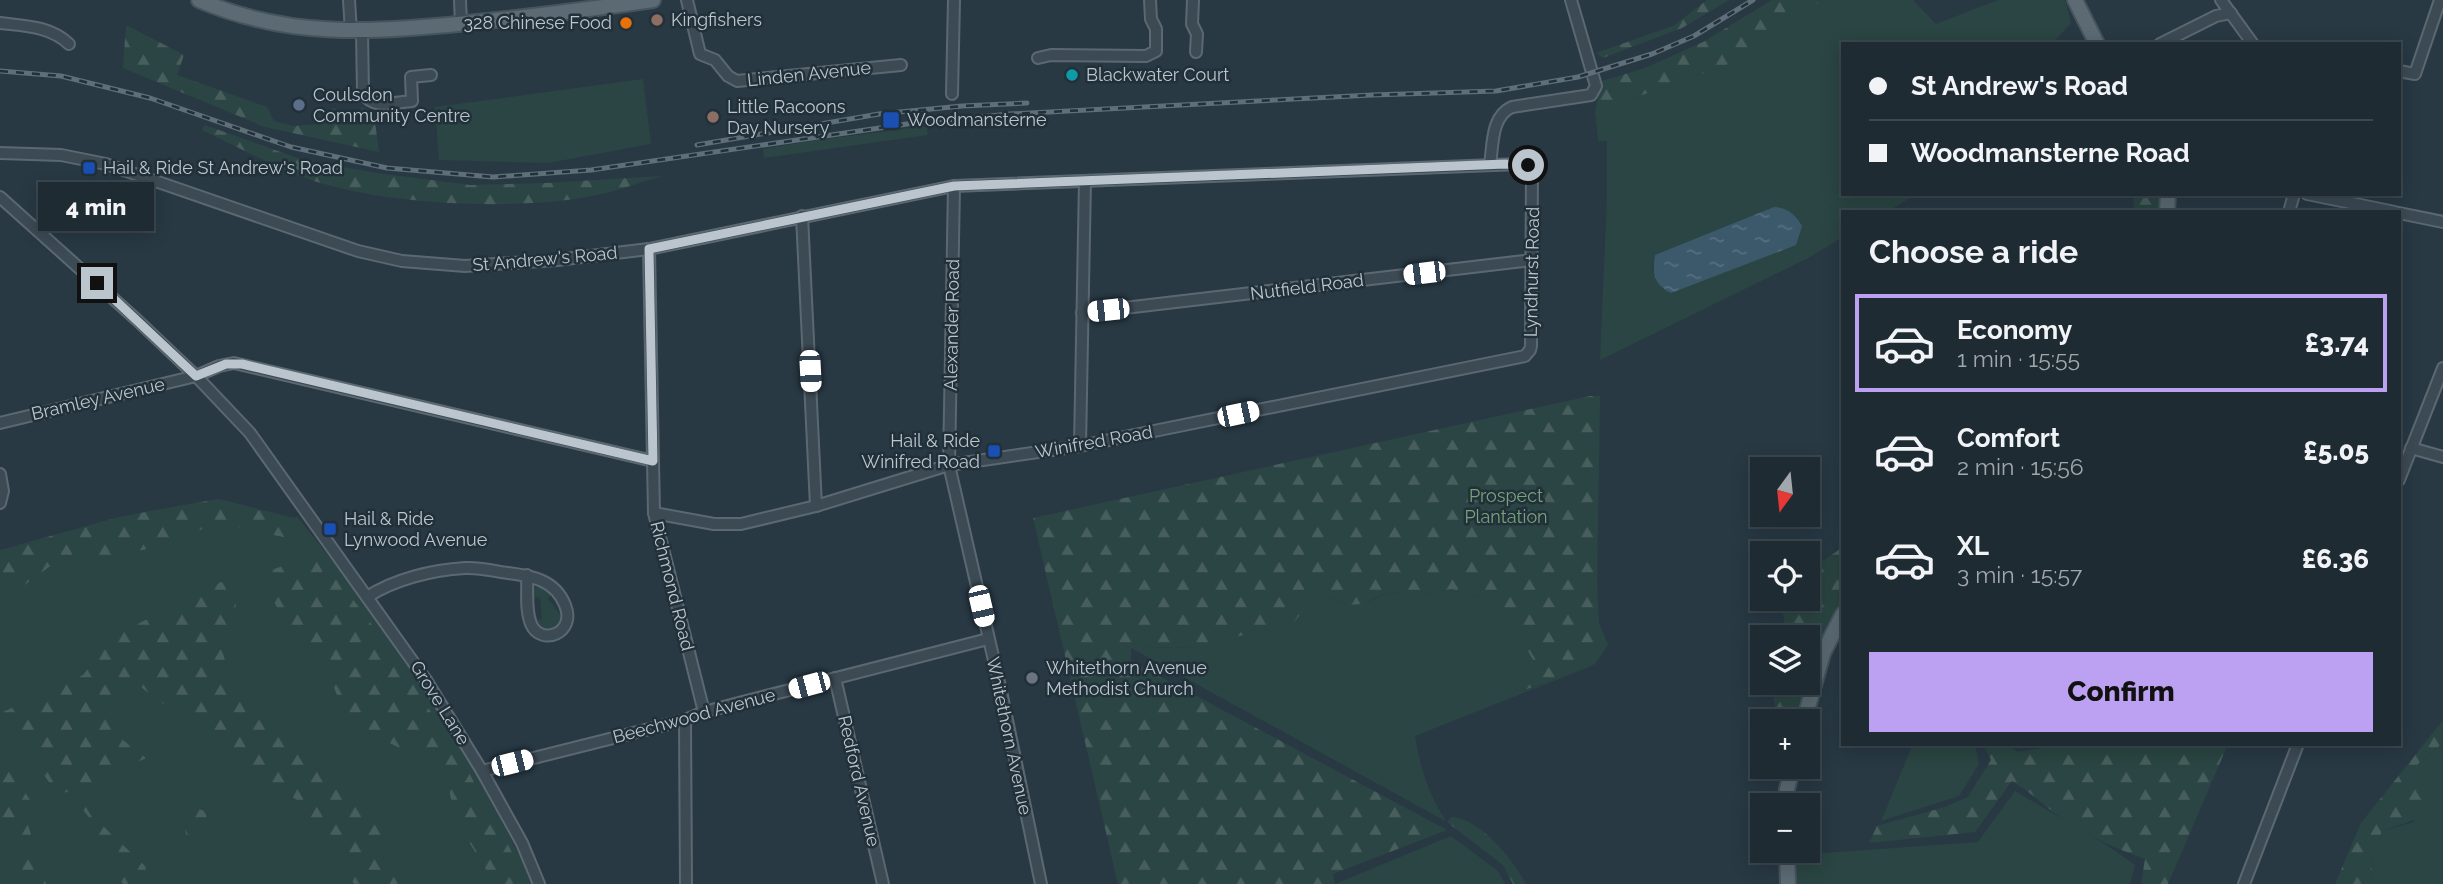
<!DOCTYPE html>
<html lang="en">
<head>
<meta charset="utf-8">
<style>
	:root { --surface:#1e2b33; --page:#2b373f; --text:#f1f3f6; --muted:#a1a7ac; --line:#3c474e; --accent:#bca0f2 }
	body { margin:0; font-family:Raleway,sans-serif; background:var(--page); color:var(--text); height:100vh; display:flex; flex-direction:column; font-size:26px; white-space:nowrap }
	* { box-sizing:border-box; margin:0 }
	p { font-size:23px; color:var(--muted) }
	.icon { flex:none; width:38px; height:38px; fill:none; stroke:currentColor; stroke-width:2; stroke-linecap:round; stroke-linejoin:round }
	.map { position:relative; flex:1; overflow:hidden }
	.sheet { position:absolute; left:1841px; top:210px; width:560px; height:536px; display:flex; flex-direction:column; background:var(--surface); border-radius:0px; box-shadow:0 4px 18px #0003,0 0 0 2px var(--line) }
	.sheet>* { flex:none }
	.banner { position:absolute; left:1841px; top:42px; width:560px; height:154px; border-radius:0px; box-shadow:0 4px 18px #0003,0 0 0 2px var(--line); display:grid; align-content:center; height:154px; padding:0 28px; background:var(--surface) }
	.needle { width:46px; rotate:195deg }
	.fabs { position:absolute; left:1750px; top:457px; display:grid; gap:14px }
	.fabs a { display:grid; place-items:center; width:70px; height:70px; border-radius:0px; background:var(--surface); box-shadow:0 4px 18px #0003,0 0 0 2px var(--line); font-size:35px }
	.end { position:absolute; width:32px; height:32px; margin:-16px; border:9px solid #bac5cd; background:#111; box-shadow:0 0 0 4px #111 }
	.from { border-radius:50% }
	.bubble { position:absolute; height:49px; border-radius:0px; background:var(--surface); box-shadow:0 4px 18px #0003,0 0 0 2px var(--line); font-size:23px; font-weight:800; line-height:49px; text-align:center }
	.car { position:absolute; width:21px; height:42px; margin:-21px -10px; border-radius:9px; box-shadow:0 0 5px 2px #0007; background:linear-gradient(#fff 24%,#345 0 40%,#fff 0 76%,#345 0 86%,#fff 0) }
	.banner b { display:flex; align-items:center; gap:24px; height:66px; font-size:26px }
	.banner b+b { border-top:2px solid var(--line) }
	.banner i { width:18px; height:18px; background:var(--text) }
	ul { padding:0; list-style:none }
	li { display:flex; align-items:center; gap:21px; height:98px; margin:0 14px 10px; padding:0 14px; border:4px solid transparent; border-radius:0px }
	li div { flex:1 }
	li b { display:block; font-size:26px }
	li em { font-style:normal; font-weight:800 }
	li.selected { border-color:var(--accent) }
	li>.icon { width:63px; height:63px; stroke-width:1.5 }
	h2 { padding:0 28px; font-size:32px; line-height:84px }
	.primary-button { display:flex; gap:14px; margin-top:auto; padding:14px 28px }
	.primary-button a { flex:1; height:80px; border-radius:0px; background:var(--accent); color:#111; font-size:28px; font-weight:800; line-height:80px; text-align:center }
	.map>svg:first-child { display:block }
	.green { fill:#2a4543; fill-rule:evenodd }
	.forest { fill:url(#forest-firs) }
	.water { fill:url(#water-ripples) }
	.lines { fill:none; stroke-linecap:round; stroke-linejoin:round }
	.minor-casing { stroke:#5b6871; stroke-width:14 }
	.major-casing { stroke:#46545d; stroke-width:18 }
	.minor { stroke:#3c4a54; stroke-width:10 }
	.major { stroke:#5b6a73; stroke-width:14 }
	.rail-casing { stroke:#5f6f7a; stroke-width:5 }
	.rail { stroke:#213039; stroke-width:2.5; stroke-dasharray:8; stroke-linecap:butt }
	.route { stroke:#bac5cd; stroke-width:9 }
	.education-dot { fill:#8d6e63; stroke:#213039; stroke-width:2.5 }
	.food-dot { fill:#e8710a; stroke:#213039; stroke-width:2.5 }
	.culture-dot { fill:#0f9aa8; stroke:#213039; stroke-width:2.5 }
	.service-dot { fill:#5c6f8a; stroke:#213039; stroke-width:2.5 }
	.transit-dot { fill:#1a4fb4; stroke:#213039; stroke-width:2.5 }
	.worship-dot { fill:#6b7280; stroke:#213039; stroke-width:2.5 }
	.labels { text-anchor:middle; stroke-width:5; stroke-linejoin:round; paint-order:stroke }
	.poi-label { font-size:18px; fill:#bac5cd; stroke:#213039; text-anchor:start }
	.street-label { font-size:18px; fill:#bac5cd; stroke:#213039 }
	.park-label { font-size:18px; fill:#78a27a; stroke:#213039 }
</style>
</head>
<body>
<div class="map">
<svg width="2443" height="884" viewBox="0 0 2443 884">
	<defs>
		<pattern id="forest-firs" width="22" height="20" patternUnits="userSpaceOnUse" patternTransform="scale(1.75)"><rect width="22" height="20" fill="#2a4543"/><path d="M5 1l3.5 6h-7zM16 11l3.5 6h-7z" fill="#475e5d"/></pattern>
		<pattern id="water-ripples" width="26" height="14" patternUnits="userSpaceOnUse" patternTransform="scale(1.75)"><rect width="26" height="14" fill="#3c596b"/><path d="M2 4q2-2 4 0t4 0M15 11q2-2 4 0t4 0" fill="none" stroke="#566f7f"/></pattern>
	</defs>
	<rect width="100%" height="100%" fill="#283944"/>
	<g class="green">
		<path d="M 1823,0 L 1913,0 L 1936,24 L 1998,0 L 2065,0 L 2071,23 L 2052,44 L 1843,44 L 1843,194 L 1917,194 L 1887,212 L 1843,212 L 1843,237 L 1808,258 L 1600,360 L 1607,197 L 1607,141 L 1598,141 L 1595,112 L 1729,64 ZM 1796,217 L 1802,226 L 1652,271 L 1655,255 Z"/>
		<path d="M 643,79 L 651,144 L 548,163 L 439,160 L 435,107 Z"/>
		<path d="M 927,126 L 928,135 L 764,158 L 763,149 L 811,141 Z"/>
		<path d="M 220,499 L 294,518 L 297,516 L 406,654 L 478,774 L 534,884 L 0,884 L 0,552 L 139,513 Z"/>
		<path d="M 542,586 L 554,592 L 548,599 L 560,614 L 564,613 C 563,623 560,627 552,631 L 538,627 L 534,620 L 542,619 L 540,598 L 531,597 L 535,587 Z"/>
		<path d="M 1452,589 L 1471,597 L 1488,594 L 1507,614 L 1537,667 L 1523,691 L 1555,679 L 1575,662 L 1584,669 L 1415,736 C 1420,766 1429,797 1447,822 L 1131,648 L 1197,647 L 1318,593 L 1349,605 L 1372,600 L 1384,594 L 1399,592 L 1409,597 Z"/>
		<path d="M 2443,743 L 2443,884 L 2373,884 L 2371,860 L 2382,831 L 2414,822 L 2417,765 Z"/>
		<path d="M 1913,744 L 1975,744 L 1979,764 L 1959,796 L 1881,821 Z"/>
		<path d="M 2015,791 L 2108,846 L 2135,865 L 2130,884 L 1797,884 L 1796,855 L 1978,842 Z"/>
		<path d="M 1451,836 L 1498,871 L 1505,884 L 1335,884 Z"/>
	</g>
	<g class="forest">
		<path d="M 1707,0 L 1729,0 L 1682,28 L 1603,58 L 1596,53 L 1673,26 Z"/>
		<path d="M 1772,0 L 1823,0 L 1729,64 L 1595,112 L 1602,81 L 1645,68 L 1703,42 Z"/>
		<path d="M 126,25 L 184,55 L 177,75 L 267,107 L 274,121 L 294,126 L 318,124 L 333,108 L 356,114 L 362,107 L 374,114 L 379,152 L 265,127 L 123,68 Z"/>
		<path d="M 205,125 L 303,160 L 377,173 L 470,185 L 546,183 L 663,176 C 644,181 625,188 606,193 C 527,212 392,206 314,181 C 276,168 238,147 202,130 Z"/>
		<path d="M 2133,194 L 2162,194 L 2162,212 L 2134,212 Z"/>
		<path d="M 1590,396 L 1600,396 L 1597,585 L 1599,623 L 1608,645 L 1595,664 L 1584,669 L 1574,663 L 1555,679 L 1522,691 L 1537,667 L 1507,614 L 1488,594 L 1471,597 L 1452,589 L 1409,597 L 1399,592 L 1384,594 L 1361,604 L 1349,605 L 1318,593 L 1294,622 L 1197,647 L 1131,648 L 1131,661 L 1447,830 L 1333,874 L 1335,884 L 1118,884 L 1033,518 Z"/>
		<path d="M 217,499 L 290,519 L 288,538 L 216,523 L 164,546 L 49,567 L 0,603 L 0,550 L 119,517 Z"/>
		<path d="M 294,521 L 397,658 L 468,771 L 529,884 L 492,884 L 493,881 L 456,821 L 445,772 L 367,731 L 339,701 L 327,668 L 292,637 L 260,574 L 311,556 Z"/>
		<path d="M 1843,547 L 1843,603 L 1815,664 L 1800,721 L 1778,721 L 1772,692 L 1774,683 L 1808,682 L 1808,637 L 1785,637 L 1784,616 L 1773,599 L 1808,598 L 1808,571 Z"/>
		<path d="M 221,582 L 238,586 L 235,611 L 220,643 L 229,674 L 299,749 L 386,813 L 387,858 L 404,884 L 354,884 L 335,852 L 310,834 L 307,807 L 254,771 L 134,682 L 116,700 L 114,733 L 146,758 L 93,785 L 103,826 L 145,866 L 150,884 L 123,884 L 93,838 L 91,820 L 69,792 L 56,793 L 3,712 L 83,675 L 116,635 Z"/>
		<path d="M 2443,720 L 2443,743 L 2417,765 L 2417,793 L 2428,800 L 2428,815 L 2382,831 L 2371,860 L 2373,884 L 2335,884 L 2361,823 Z"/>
		<path d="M 1983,744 L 2010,744 L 2017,752 L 2042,748 L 2047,744 L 2228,744 L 2168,884 L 2141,884 L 2145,859 C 2115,848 2087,836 2061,818 C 2044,806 2031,792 2012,781 L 1975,832 L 1869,843 L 1877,826 L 1945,807 L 1968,797 L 1991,760 Z"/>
		<path d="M 0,764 L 12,770 L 31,802 L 24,812 L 46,884 L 27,884 L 7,825 L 0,817 Z"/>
		<path d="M 180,803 L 208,812 L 191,860 Z"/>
		<path d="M 1452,817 C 1481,819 1513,860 1526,884 L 1513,884 L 1503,865 L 1447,822 Z"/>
	</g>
	<path class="water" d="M 1774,207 C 1788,208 1795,214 1802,226 L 1796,245 L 1671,293 C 1653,284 1652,273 1655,255 Z"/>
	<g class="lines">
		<defs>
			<g id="minor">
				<path d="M 349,0 L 351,32"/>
				<path d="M 460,0 L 461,24"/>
				<path d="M 687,0 L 700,54 L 715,60 L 728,76 L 737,81 L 901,65"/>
				<path d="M 1193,0 L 1192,24 L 1197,34 L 1196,52"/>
				<path d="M 2221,0 L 2253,44"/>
				<path d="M 0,23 C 25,26 50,26 69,44"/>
				<path d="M 362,32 L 363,93 C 372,110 396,102 412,101 L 411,77 L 431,75"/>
				<path d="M 2160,44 L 2216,16 L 2231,13"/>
				<path d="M 1038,58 L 1051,55 L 1146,56 L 1156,51 L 1156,29 L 1151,19 L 1150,0"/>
				<path d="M 2399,71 L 2415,74 L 2440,0"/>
				<path d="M 952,94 L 954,0"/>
				<path d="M 0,153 L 61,155 L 106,164 L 358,251 L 402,261 L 465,266 L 557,260 L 649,249 L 954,186 L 1520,164 L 1528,165 L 1532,169 L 1531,346 L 1530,350 L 1525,356 L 1080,446 L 949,465 L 816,506 L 741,524 L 714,524 L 654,513"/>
				<path d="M 1490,165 C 1493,145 1491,116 1512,107 L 1591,95 L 1596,86 L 1571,0"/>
				<path d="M 954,186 L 949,465 L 1001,691 L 1041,884"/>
				<path d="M 2307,194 L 2395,212"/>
				<path d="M 0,197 L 137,320 L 196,376 L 250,433 L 426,680 L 482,771 L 522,843 L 539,884"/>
				<path d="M 2289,212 L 2294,194"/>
				<path d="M 2399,213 L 2443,222"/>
				<path d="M 802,216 L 816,506"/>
				<path d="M 649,249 L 654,513 L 704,712"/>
				<path d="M 1082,313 L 1532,260"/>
				<path d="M 0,423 L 196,376 L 219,366 L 234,363 L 653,461"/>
				<path d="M 1080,446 L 1085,181"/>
				<path d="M 2411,448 L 2443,457"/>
				<path d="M 0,474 L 3,491 L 0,503"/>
				<path d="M 2399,480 L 2443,368"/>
				<path d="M 367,597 C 395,579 432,570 465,568 C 478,567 494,571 508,573 C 532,576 555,580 565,605 C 577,633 541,647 531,624 C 525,609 528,591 527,575"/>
				<path d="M 835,678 L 883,884"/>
				<path d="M 685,720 L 686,884"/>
				<path d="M 482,771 L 685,720 L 704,712 L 988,639"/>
				<path d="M 2244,884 L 2298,744"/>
			</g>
			<g id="major">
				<path d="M 199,0 C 287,38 374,33 467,23 C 530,17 591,9 653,0"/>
				<path d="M 2075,0 L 2097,44"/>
				<path d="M 2167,212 L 2168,194"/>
				<path d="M 1804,721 L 1823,653 L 1843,614"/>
				<path d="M 1787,805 L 1787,789 L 1793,766"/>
				<path d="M 1787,850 L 1788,884"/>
			</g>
		</defs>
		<use href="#minor" class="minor-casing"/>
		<use href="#major" class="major-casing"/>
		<use href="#minor" class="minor"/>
		<use href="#major" class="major"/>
		<defs>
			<g id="rail">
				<path d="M 0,71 L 61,76 L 150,98 L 291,147 L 387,168 L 493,177 L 591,170 L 914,123 L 1010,114 L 1372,95 L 1496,91 L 1578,77 L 1652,54 L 1694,36 L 1753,0"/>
				<path d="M 697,145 L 879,114 L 962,106 L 1027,103"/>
			</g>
		</defs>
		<use href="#rail" class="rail-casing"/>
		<use href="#rail" class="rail"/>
	</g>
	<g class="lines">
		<path class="route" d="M 97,283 L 196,376 L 226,364 L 242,364 L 653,461 L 649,249 L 954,186 L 1505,164 L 1528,165"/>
	</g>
	<g class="education-dot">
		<circle cx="657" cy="20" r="7"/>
		<circle cx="713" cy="117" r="7"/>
	</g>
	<circle class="food-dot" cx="626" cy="23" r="7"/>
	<circle class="culture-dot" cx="1072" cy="75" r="7"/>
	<circle class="service-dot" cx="299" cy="105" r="7"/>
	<g class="transit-dot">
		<rect x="882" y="111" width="18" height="18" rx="3.5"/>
		<rect x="82" y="161" width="14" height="14" rx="3.5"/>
		<rect x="987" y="444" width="14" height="14" rx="3.5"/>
		<rect x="323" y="522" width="14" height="14" rx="3.5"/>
	</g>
	<circle class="worship-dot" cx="1032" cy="678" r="7"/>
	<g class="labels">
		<g class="poi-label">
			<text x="671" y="26">Kingfishers</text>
			<text x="612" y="29" text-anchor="end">328 Chinese Food</text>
			<text x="1086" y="81">Blackwater Court</text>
			<text x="313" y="101">Coulsdon<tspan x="313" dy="21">Community Centre</tspan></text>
			<text x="727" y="113">Little Racoons<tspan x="727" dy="21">Day Nursery</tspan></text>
			<text x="907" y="126">Woodmansterne</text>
			<text x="103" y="174">Hail &amp; Ride St Andrew's Road</text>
			<text x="980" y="447" text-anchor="end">Hail &amp; Ride<tspan x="980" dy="21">Winifred Road</tspan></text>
			<text x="344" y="525">Hail &amp; Ride<tspan x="344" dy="21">Lynwood Avenue</tspan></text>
			<text x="1046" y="674">Whitethorn Avenue<tspan x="1046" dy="21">Methodist Church</tspan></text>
		</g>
		<g class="street-label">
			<text transform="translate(809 74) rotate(-6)" y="6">Linden Avenue</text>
			<text transform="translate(545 259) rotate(-5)" y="6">St Andrew's Road</text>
			<text transform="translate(1532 272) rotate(-89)" y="6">Lyndhurst Road</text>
			<text transform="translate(1307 287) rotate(-7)" y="6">Nutfield Road</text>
			<text transform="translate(952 325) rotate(-89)" y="6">Alexander Road</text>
			<text transform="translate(98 399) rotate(-13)" y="6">Bramley Avenue</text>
			<text transform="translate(1094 442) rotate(-10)" y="6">Winifred Road</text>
			<text transform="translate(672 586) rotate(76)" y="6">Richmond Road</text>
			<text transform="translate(440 703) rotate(58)" y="6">Grove Lane</text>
			<text transform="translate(694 716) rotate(-15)" y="6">Beechwood Avenue</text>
			<text transform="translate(1009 736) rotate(78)" y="6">Whitethorn Avenue</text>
			<text transform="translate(859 781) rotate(77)" y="6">Redford Avenue</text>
		</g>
		<g class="park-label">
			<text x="1506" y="502">Prospect<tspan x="1506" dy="21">Plantation</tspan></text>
		</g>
	</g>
</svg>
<div class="fabs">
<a><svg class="needle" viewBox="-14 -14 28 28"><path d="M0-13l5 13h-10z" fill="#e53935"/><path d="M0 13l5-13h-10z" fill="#a1a7ac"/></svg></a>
<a><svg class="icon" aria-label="locate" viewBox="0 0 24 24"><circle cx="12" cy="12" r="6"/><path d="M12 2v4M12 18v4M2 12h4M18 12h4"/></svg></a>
<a><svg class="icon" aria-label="layers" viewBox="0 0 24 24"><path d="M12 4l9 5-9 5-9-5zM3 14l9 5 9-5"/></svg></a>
<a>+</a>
<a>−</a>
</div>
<i class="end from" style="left:1528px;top:165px"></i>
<i class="end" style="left:97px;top:283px"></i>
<div class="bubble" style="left:38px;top:182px;width:116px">4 min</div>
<i class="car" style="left:1424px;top:273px;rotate:263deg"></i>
<i class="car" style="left:1108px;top:310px;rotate:264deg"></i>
<i class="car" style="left:810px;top:371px;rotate:177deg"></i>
<i class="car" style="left:1238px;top:414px;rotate:78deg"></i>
<i class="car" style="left:981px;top:606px;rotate:167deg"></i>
<i class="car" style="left:809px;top:685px;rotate:255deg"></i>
<i class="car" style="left:512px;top:763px;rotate:76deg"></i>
<div class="banner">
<b><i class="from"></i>St Andrew's Road</b>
<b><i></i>Woodmansterne Road</b>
</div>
<section class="sheet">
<h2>Choose a ride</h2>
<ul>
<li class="selected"><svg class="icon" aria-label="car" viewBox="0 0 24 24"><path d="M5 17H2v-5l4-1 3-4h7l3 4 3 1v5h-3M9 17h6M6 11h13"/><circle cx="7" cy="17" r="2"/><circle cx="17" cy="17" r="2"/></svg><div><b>Economy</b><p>1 min · 15:55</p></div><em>£3.74</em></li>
<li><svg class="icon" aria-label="car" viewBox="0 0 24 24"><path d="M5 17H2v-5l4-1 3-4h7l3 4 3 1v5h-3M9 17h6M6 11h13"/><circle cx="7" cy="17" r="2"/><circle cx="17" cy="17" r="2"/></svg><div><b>Comfort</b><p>2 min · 15:56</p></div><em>£5.05</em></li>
<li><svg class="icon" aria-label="car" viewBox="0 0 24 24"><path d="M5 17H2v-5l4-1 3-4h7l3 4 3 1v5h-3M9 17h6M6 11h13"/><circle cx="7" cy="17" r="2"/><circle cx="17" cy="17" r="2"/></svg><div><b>XL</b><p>3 min · 15:57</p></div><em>£6.36</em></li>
</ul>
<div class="primary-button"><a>Confirm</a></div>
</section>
</div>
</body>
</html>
